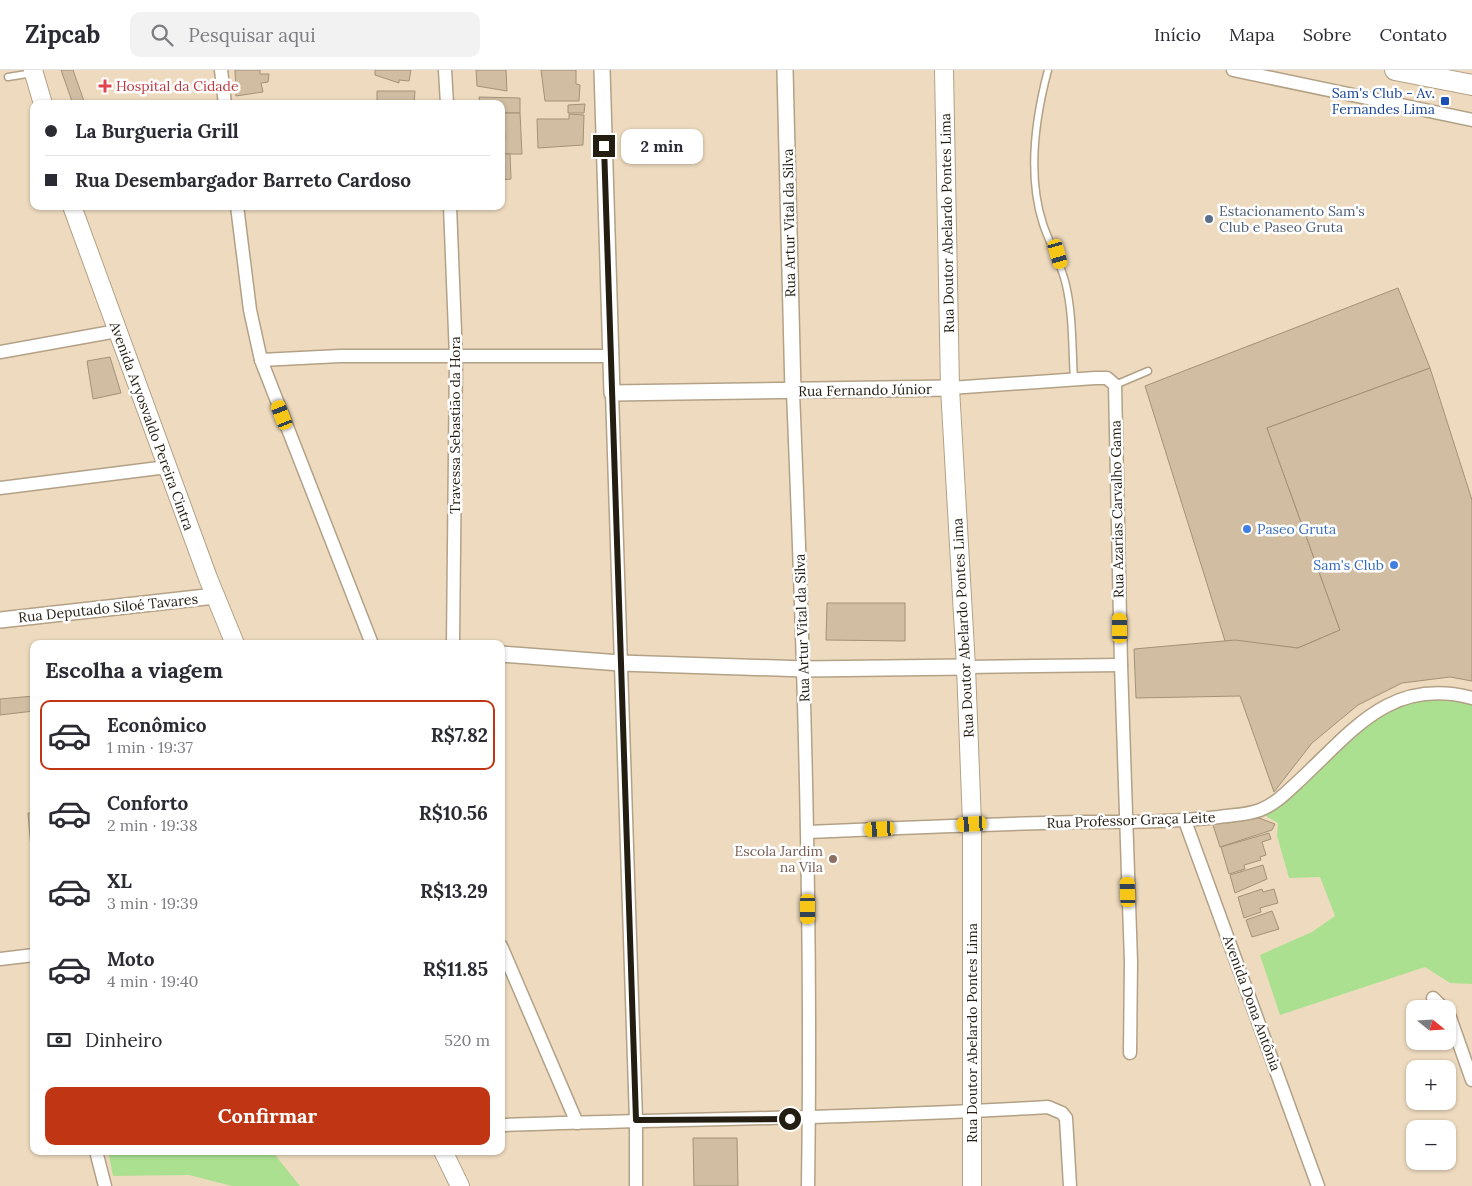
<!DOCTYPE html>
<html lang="pt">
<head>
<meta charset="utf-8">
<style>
	:root { --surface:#fff; --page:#f2f2f3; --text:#2b2b33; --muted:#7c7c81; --line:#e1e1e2; --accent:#c03514 }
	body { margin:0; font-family:Lora,serif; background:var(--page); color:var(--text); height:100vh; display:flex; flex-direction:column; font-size:19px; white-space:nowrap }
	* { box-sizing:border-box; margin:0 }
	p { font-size:16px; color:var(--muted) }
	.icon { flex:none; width:28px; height:28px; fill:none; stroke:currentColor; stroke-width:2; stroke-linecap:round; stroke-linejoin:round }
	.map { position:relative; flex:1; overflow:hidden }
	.details { position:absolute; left:30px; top:570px; width:475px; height:515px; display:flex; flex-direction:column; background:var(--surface); border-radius:10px; box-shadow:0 1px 4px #0004 }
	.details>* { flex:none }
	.guide { position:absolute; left:30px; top:30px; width:475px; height:110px; border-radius:10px; box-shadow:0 1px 4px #0004; display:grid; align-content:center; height:110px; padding:0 15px; background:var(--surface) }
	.needle { width:32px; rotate:108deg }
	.buttons { position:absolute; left:1406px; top:930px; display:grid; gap:10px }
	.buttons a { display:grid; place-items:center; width:50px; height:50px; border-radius:10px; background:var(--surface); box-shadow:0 1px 4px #0004; font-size:25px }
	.end { position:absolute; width:22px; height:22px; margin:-11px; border:6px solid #231d12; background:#fff; box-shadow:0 0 0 2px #fff }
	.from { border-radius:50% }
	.bubble { position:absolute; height:35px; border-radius:10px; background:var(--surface); box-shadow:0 1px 4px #0004; font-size:16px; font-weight:800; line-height:35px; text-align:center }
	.car { position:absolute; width:15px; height:30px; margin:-15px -8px; border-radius:6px; box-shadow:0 0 4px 1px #0007; background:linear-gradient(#f5c518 24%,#345 0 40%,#f5c518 0 76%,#345 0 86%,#f5c518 0) }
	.guide b { display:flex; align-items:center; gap:18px; height:48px; font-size:19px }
	.guide b+b { border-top:1px solid var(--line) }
	.guide i { width:12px; height:12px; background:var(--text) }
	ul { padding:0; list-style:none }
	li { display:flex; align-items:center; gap:15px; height:70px; margin:0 10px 8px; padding:0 5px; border:2px solid transparent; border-radius:10px }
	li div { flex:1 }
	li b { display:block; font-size:19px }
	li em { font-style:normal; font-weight:800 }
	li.current { border-color:var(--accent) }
	li>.icon { width:45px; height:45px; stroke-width:1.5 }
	h2 { padding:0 15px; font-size:22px; line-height:60px }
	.pay { display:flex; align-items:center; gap:12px; height:55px; padding:0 15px; font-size:19px }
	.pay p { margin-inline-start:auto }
	.button { display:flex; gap:10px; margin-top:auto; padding:10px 15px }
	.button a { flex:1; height:58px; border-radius:10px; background:var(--accent); color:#fff; font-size:20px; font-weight:800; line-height:58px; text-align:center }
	header { display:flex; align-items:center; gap:30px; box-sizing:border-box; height:70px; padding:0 25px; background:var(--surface); border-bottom:1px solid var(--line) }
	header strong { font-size:24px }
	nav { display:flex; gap:28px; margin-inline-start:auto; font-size:18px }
	.search { width:350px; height:45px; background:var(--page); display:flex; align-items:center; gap:12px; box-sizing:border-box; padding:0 18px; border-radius:10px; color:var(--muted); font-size:19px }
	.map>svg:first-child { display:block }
	.green { fill:#abe091 }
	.building { fill:#d0bda2; stroke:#a39277 }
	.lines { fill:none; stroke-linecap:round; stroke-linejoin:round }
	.service-casing { stroke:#b3a186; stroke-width:9 }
	.minor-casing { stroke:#b3a186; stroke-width:15 }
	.tertiary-casing { stroke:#b3a186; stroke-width:18 }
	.secondary-casing { stroke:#b3a186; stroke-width:20 }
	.trunk-casing { stroke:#b3a186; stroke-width:22 }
	.service { stroke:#fff; stroke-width:6 }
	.minor { stroke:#fff; stroke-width:12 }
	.tertiary { stroke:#fff; stroke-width:15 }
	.secondary { stroke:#fff; stroke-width:18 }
	.trunk { stroke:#fff; stroke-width:20 }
	.route { stroke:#231d12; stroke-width:6 }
	.health-dot { fill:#e0444e; stroke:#fff; stroke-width:2 }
	.transit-dot { fill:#1a4fb4; stroke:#fff; stroke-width:2 }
	.service-dot { fill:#5c6f8a; stroke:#fff; stroke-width:2 }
	.shop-dot { fill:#3f7fe0; stroke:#fff; stroke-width:2 }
	.education-dot { fill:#8d6e63; stroke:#fff; stroke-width:2 }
	.labels { text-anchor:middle; stroke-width:5; stroke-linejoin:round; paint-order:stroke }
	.health-label { font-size:14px; fill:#be3a42; stroke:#fff; text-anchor:start }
	.transit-label { font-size:14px; fill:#164399; stroke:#fff; text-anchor:end }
	.service-label { font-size:14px; fill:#4e5e75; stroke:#fff; text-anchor:start }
	.street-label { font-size:14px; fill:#231d12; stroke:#fff }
	.shop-label { font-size:14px; fill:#366cbe; stroke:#fff; text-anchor:start }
	.education-label { font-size:14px; fill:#785e54; stroke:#fff; text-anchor:end }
</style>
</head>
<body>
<header>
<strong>Zipcab</strong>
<div class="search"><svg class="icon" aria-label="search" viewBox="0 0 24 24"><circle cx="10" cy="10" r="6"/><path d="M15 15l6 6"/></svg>Pesquisar aqui</div>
<nav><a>Início</a><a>Mapa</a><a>Sobre</a><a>Contato</a></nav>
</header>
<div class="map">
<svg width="1472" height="1116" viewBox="0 0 1472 1116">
	<rect width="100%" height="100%" fill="#eedbbf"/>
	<g class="green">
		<path d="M 1426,628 L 1472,632 L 1472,914 L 1450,913 L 1425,897 L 1280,945 L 1260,885 L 1312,862 L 1335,846 L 1320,807 L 1289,808 L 1277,766 L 1278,753 L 1264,745 L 1380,641 Z"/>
		<path d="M 108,1081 L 272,1081 L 300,1116 L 232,1116 L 189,1105 L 113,1106 Z"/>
	</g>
	<g class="building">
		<path d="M 61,0 L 73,0 L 85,34 L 73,34 Z"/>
		<path d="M 235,0 L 260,0 L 260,4 L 269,4 L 268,12 L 261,13 L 263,22 L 236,26 Z"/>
		<path d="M 375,0 L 411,0 L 409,11 L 399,10 L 399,13 L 375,5 Z"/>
		<path d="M 476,0 L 506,0 L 507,21 L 477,16 Z"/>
		<path d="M 541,0 L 576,0 L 576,14 L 580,15 L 579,31 L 545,31 Z"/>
		<path d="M 377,21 L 415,21 L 414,34 L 377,34 Z"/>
		<path d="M 479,27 L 520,28 L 520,43 L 501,43 L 501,34 L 480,34 Z"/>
		<path d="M 585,34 L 584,43 L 568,43 L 568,35 Z"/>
		<path d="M 503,43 L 520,43 L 522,84 L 501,84 L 501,67 L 505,68 Z"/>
		<path d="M 569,44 L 584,45 L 583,75 L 538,78 L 537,49 L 569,49 Z"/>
		<path d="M 501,84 L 510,84 L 511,109 L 501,110 Z"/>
		<path d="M 1398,218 L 1430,298 L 1267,358 L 1340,560 L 1298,578 L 1225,571 L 1145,316 Z"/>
		<path d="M 110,287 L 121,323 L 93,329 L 87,291 Z"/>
		<path d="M 1430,298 L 1472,430 L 1472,611 L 1450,607 L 1402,613 L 1358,635 L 1312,673 L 1274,722 L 1240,626 L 1136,628 L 1134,579 L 1235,570 L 1298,578 L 1340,560 L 1267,358 Z"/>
		<path d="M 827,533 L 905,533 L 905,571 L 826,570 Z"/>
		<path d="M 34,626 L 34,641 L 0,645 L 0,629 Z"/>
		<path d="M 28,743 L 34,743 L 34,779 L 31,779 Z"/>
		<path d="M 1226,748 L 1227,753 L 1259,748 L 1275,754 L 1272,760 L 1220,777 L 1212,752 Z"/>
		<path d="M 1269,763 L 1271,769 L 1262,772 L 1266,785 L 1260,787 L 1261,790 L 1244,795 L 1245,799 L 1229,804 L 1221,777 Z"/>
		<path d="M 1263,795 L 1267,809 L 1235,823 L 1230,805 Z"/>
		<path d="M 1262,819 L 1263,822 L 1274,819 L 1278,833 L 1260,838 L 1261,842 L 1244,848 L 1238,827 Z"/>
		<path d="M 1272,841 L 1279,859 L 1252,867 L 1246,850 Z"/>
		<path d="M 693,1068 L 737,1068 L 738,1116 L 694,1116 Z"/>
	</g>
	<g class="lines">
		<defs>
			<g id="service">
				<path d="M 1048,0 C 1035,49 1027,105 1043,154 C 1050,175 1061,193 1066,215 C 1073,245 1072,278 1074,310"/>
				<path d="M 8,7 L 33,3"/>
				<path d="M 1115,315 L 1148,301"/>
			</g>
			<g id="minor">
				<path d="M 221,0 L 225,34"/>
				<path d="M 445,0 L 447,34"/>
				<path d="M 1233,0 L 1472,50"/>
				<path d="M 237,136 L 250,240 L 261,290 L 372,574"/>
				<path d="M 450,136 L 456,287 L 453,574"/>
				<path d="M 0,282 L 117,261"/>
				<path d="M 261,290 L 340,286 L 610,286"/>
				<path d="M 950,318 L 1095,308 L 1107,308 L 1115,315 L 1121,595 L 1131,892 L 1130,983"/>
				<path d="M 793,322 C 804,586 812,851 808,1116"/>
				<path d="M 612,323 L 636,1050 L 636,1116"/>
				<path d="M 0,418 L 167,397"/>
				<path d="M 966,597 L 1121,595"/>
				<path d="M 1185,751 L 1318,1116"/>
				<path d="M 808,762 C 900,758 991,754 1083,752 C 1129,752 1174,752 1219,747 C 1232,745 1247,745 1260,740 C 1276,734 1289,720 1302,708 C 1354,659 1392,607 1472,628"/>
				<path d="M 501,876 L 577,1053"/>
				<path d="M 0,889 L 34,885"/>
				<path d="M 1433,928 L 1444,939"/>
				<path d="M 1448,942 L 1472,1010"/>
				<path d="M 501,1055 C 683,1049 866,1048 1048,1037 L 1062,1043 L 1066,1048 L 1070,1116"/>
				<path d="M 96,1081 L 105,1116"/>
			</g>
			<g id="tertiary">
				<path d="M 602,0 L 612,323 L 950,318"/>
				<path d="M 785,0 L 793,322"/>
				<path d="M 0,550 L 215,526"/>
				<path d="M 501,584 L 620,593 L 805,599 L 966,597"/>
			</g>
			<g id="secondary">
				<path d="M 33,0 L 43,34"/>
				<path d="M 944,0 L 950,318 L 966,597 L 972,754 L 972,1116"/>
				<path d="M 72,136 L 208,508 L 235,574"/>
				<path d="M 443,1081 L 460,1116"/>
			</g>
			<path id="trunk" d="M 1395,0 L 1472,15"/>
		</defs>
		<use href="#service" class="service-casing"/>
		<use href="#minor" class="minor-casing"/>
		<use href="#tertiary" class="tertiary-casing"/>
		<use href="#secondary" class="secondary-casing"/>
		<use href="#trunk" class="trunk-casing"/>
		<use href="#service" class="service"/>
		<use href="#minor" class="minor"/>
		<use href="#tertiary" class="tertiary"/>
		<use href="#secondary" class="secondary"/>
		<use href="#trunk" class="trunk"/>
	</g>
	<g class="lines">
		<path class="route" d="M 604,76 L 636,1050 L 790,1049"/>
	</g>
	<path class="health-dot" d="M102.5 8.5h5v5h5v5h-5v5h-5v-5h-5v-5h5z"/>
	<rect class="transit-dot" x="1440" y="26" width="10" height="10" rx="2.5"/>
	<circle class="service-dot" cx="1209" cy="149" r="5"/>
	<g class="shop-dot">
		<circle cx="1247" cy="459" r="5"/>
		<circle cx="1394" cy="495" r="5"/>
	</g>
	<circle class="education-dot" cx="833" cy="789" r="5"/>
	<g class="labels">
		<g class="health-label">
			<text x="116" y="21">Hospital da Cidade</text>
		</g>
		<g class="transit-label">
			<text x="1435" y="28">Sam's Club - Av.<tspan x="1435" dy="16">Fernandes Lima</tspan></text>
		</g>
		<g class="service-label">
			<text x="1219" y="146">Estacionamento Sam's<tspan x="1219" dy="16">Club e Paseo Gruta</tspan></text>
		</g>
		<g class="street-label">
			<text transform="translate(789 153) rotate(-91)" y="5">Rua Artur Vital da Silva</text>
			<text transform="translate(947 153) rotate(-91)" y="5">Rua Doutor Abelardo Pontes Lima</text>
			<text transform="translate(865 320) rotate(-1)" y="5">Rua Fernando Júnior</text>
			<text transform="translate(455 355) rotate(-90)" y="5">Travessa Sebastião da Hora</text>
			<text transform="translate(152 356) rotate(70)" y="5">Avenida Aryosvaldo Pereira Cintra</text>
			<text transform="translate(1117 439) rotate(-91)" y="5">Rua Azarias Carvalho Gama</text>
			<text transform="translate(108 538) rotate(-6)" y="5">Rua Deputado Siloé Tavares</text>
			<text transform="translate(802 558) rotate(-92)" y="5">Rua Artur Vital da Silva</text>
			<text transform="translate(963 558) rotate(-93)" y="5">Rua Doutor Abelardo Pontes Lima</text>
			<text transform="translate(1131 750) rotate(-2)" y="5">Rua Professor Graça Leite</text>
			<text transform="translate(1252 933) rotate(70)" y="5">Avenida Dona Antônia</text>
			<text transform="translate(972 963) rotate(-90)" y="5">Rua Doutor Abelardo Pontes Lima</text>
		</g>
		<g class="shop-label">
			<text x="1257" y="464">Paseo Gruta</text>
			<text x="1384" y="500" text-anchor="end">Sam's Club</text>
		</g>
		<g class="education-label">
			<text x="823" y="786">Escola Jardim<tspan x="823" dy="16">na Vila</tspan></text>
		</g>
	</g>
</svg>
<div class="buttons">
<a><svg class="needle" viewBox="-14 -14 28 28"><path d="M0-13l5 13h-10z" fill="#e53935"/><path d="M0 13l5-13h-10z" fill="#7c7c81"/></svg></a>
<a>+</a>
<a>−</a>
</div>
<i class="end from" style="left:790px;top:1049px"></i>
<i class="end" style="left:604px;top:76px"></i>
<div class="bubble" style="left:621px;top:59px;width:82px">2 min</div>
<i class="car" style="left:1058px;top:184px;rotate:164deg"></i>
<i class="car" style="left:282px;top:345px;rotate:339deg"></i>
<i class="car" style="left:1120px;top:558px;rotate:359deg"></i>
<i class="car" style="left:972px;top:754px;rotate:267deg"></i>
<i class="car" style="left:880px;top:759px;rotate:267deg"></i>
<i class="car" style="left:1128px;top:822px;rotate:358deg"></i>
<i class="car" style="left:808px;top:839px;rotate:180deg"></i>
<div class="guide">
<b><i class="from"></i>La Burgueria Grill</b>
<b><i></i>Rua Desembargador Barreto Cardoso</b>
</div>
<section class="details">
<h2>Escolha a viagem</h2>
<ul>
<li class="current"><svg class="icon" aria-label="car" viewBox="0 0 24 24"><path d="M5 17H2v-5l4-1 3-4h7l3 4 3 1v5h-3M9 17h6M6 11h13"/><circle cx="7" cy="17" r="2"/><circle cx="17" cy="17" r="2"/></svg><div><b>Econômico</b><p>1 min · 19:37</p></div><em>R$7.82</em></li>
<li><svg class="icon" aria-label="car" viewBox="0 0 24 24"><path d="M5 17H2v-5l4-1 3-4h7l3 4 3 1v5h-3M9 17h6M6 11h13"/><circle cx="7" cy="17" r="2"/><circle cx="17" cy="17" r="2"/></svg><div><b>Conforto</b><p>2 min · 19:38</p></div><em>R$10.56</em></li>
<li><svg class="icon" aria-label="car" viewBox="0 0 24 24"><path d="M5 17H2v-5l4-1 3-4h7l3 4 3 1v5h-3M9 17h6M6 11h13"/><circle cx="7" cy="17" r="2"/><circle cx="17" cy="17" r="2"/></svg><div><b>XL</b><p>3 min · 19:39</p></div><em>R$13.29</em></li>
<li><svg class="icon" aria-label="car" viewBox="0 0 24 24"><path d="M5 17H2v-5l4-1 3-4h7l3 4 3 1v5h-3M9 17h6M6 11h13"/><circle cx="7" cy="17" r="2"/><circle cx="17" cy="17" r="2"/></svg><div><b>Moto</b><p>4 min · 19:40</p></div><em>R$11.85</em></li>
</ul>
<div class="pay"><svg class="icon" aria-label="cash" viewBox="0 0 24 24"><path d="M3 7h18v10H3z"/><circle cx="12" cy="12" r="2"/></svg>Dinheiro<p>520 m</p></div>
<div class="button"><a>Confirmar</a></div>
</section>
</div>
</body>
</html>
